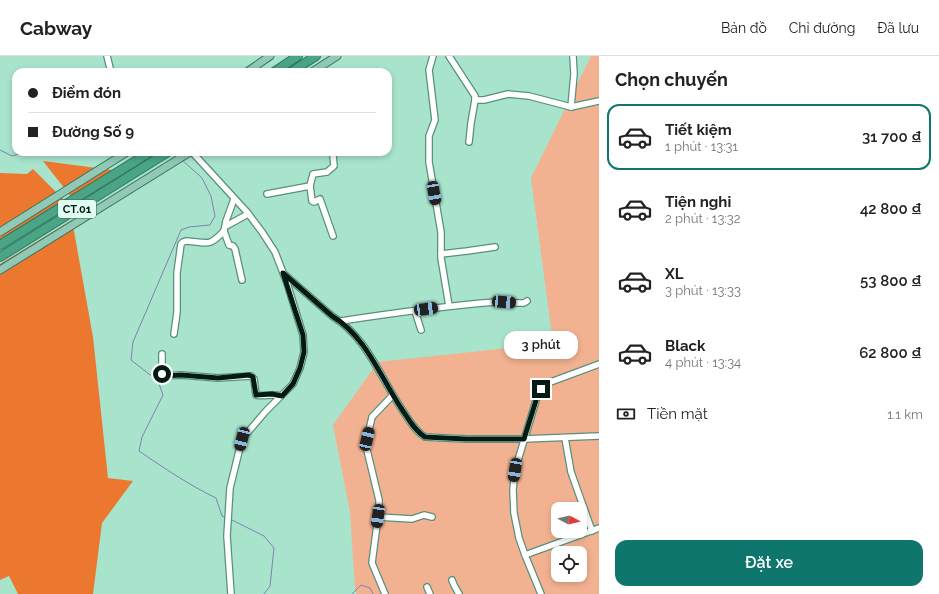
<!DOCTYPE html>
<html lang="vi">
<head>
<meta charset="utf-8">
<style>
	:root { --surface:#fff; --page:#f2f2f2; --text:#222; --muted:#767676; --line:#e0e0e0; --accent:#0f766e }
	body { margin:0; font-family:Raleway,sans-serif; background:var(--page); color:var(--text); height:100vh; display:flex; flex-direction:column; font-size:15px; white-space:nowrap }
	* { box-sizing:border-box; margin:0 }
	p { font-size:13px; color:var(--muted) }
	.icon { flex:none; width:22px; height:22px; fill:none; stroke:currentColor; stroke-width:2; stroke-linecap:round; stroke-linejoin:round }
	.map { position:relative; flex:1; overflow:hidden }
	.details { display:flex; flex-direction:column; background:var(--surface); width:340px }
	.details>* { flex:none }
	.top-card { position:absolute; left:12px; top:12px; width:380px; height:88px; border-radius:12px; box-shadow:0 2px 6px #0003; display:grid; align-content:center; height:88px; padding:0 16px; background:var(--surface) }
	.needle { width:26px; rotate:97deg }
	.buttons { position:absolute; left:551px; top:446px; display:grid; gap:8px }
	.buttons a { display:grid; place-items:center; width:36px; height:36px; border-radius:8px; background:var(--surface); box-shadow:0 2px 6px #0003; font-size:20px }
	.end { position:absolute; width:18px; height:18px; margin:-9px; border:5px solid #041b13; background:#fff; box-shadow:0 0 0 2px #fff }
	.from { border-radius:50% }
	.bubble { position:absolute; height:28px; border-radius:12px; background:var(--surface); box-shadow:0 2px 6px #0003; font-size:13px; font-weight:600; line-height:28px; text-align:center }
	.car { position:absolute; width:12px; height:24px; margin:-12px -6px; border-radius:5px; box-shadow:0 0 3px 1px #0007; background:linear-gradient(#222 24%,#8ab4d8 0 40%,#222 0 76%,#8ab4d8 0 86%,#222 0) }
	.top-card b { display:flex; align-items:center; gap:14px; height:38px; font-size:15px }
	.top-card b+b { border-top:1px solid var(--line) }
	.top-card i { width:10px; height:10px; background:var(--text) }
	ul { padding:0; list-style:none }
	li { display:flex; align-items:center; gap:12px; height:66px; margin:0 8px 6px; padding:0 8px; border:2px solid transparent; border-radius:12px }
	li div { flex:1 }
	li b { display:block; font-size:15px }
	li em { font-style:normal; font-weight:600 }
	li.active { border-color:var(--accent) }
	li>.icon { width:36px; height:36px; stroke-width:1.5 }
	h2 { padding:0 16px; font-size:18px; line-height:48px }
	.pay { display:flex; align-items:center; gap:10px; height:44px; padding:0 16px; font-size:15px }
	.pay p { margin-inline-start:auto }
	.button { display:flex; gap:8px; margin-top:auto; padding:8px 16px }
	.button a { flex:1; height:46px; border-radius:12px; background:var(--accent); color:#fff; font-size:16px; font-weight:600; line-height:46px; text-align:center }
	header { display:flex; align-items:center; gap:24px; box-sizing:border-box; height:56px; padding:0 20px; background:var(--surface); border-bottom:1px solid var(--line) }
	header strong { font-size:19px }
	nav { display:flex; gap:22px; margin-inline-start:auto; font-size:14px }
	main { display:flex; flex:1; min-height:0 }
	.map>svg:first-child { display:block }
	.green { fill:#f2b291; fill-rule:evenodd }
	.forest { fill:#ec772e }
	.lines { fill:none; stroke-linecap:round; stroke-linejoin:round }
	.stream { stroke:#7f81b0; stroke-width:1 }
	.minor-casing { stroke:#58917b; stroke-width:8 }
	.major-casing { stroke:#32755e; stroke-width:9 }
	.highway-casing { stroke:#32755e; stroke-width:10 }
	.minor { stroke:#fff; stroke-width:5.5 }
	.major { stroke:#92c9b6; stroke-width:7 }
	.highway { stroke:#4aa586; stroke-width:8 }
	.route { stroke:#041b13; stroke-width:5 }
	.labels { text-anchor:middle; stroke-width:4; stroke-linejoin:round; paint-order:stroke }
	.shield { fill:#e0fdf1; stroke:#465f56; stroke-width:1 }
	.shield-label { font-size:11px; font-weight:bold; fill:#041b13 }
</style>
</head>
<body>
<header>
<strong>Cabway</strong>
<nav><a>Bản đồ</a><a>Chỉ đường</a><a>Đã lưu</a></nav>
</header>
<main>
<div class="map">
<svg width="599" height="538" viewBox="0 0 599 538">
	<rect width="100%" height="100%" fill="#a8e4cc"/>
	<path class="green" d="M 591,0 L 599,0 L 599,538 L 357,538 L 355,534 L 350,456 L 333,369 L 378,306 L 553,287 L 531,122 ZM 558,453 L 580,453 L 580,475 L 558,475 ZM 558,497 L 580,497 L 580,519 L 558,519 Z"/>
	<g class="forest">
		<path d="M 43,105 L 112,114 L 72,142 Z"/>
		<path d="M 33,113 L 67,147 L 0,187 L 0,117 L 27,118 Z"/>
		<path d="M 72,164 L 93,281 L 108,422 L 133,425 L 102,467 L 93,538 L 18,538 L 9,520 L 0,524 L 0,208 Z"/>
	</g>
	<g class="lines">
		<g class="stream">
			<path d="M 0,94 L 12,100 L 26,96"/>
			<path d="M 182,104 L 202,122 L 211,140 L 215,160 L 210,169 L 189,171 L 181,174 L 133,286 L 131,304 L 158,325 L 163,339 L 142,381 L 139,395 C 164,412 189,429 216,442 L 222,460 L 225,461"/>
			<path d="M 230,463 L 264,480 L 274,492 L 270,530 L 264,538"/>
			<path d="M 352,538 L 361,529 L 370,532 L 373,538"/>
		</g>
		<defs>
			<g id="minor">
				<path d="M 107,0 L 111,16"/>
				<path d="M 433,0 L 429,14 L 435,64 L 429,80 L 429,106 L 441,176 L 441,202 L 449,250"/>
				<path d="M 449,0 L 475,40 L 475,44 L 471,67 L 469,86"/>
				<path d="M 475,44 L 484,44 L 508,38 L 529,40 L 571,51 L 599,45"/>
				<path d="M 571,51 L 574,18 L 573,0"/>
				<path d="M 192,96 L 247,156 L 262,176 L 275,196 L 287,227 L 303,279 L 304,296 L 300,312 L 293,328 L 266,355 L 242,383 L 230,432 L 227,480 L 231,538"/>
				<path d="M 333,99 L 334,110 L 327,116 L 313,118 L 310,130 L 312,145 L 314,146 L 320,143 L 333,180"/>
				<path d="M 267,138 L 310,130"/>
				<path d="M 234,143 L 226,165 L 224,175 L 229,189 L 233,190 L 235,193 L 242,224"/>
				<path d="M 228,169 L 248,158"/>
				<path d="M 441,198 L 467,195 L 495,191"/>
				<path d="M 284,218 L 332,260 C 367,281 381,323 403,355 C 409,364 415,375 425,381 L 466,383 L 524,383 L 599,380"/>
				<path d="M 415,255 L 421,274"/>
				<path d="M 341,265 C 393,257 444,250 496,246 C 505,246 514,247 524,247 L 527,245"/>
				<path d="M 174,278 L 177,256 L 177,217 L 181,188 L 183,186 L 186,185 C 208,186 208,192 224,175"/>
				<path d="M 162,298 L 162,318 L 164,320 L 181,319 L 218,322 L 251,320 L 254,323 L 256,339 C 265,341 271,337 281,340"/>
				<path d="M 565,382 L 571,416 L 592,475"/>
				<path d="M 378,461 L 412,463 L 424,459 L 432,461"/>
				<path d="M 525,499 L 599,472"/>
				<path d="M 452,524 L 454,529 L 459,538"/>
				<path d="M 427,531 L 430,538"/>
				<path d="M 385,538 L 372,507 L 379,453 L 379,444 L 367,394 L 367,383 L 372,361 L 392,340"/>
				<path d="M 541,538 L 525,499 L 519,482 L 514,457 L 513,434 L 515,414 L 538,338 L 541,333 L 548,327 L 599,308"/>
			</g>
			<g id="major">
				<path d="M 247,16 L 270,0"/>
				<path d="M 312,16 L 337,0"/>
				<path d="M 0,176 L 127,96"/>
				<path d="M 0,214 L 190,96"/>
			</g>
			<g id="highway">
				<path d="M 274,16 L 298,0"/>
				<path d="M 291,16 L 316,0"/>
				<path d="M 0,189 L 150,96"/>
				<path d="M 0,201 L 168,96"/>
			</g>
		</defs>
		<use href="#minor" class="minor-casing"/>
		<use href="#major" class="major-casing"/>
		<use href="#highway" class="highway-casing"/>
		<use href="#minor" class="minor"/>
		<use href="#major" class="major"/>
		<use href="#highway" class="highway"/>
	</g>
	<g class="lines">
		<path class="route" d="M 162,318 L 165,320 L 181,319 L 218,322 L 249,319 L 253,321 L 256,339 L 272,338 L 282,340 L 293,328 L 300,312 L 304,296 L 303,279 L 283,217 L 332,260 C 367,281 381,323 403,355 C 409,364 415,375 425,381 L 466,383 L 524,383 L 538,338 L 541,333"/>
	</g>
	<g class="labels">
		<rect class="shield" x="58" y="144" width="38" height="18" rx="3"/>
		<g class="shield-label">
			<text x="77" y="157">CT.01</text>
		</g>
	</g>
</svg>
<div class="buttons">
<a><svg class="needle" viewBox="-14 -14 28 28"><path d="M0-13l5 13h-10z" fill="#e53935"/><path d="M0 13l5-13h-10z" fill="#767676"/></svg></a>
<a><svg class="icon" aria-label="locate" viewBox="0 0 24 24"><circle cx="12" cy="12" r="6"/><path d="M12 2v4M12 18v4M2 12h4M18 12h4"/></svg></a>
</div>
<i class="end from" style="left:162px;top:318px"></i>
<i class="end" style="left:541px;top:333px"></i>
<div class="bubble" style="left:504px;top:275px;width:74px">3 phút</div>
<i class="car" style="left:434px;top:137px;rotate:170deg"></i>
<i class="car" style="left:504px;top:246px;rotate:94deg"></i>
<i class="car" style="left:426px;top:253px;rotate:82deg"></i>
<i class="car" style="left:242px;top:383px;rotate:194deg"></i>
<i class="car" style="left:367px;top:383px;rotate:13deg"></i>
<i class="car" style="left:515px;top:414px;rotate:189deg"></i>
<i class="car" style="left:378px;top:460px;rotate:188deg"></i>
<div class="top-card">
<b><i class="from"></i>Điểm đón</b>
<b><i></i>Đường Số 9</b>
</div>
</div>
<section class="details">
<h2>Chọn chuyến</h2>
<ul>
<li class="active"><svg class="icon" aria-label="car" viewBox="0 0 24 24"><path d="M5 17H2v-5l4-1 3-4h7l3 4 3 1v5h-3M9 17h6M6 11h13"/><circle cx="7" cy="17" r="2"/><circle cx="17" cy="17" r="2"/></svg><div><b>Tiết kiệm</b><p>1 phút · 13:31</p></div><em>31 700 ₫</em></li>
<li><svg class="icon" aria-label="car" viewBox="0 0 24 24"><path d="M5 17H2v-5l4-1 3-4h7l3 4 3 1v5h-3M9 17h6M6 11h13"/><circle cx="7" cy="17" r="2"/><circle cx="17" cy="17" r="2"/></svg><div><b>Tiện nghi</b><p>2 phút · 13:32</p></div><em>42 800 ₫</em></li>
<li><svg class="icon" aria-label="car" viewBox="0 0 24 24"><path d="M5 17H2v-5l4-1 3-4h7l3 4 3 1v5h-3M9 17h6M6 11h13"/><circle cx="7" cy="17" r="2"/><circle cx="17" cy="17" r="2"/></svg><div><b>XL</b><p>3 phút · 13:33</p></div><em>53 800 ₫</em></li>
<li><svg class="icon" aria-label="car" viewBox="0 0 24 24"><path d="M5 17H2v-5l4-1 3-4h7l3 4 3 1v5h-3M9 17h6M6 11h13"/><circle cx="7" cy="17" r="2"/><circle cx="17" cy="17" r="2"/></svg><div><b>Black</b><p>4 phút · 13:34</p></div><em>62 800 ₫</em></li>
</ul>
<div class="pay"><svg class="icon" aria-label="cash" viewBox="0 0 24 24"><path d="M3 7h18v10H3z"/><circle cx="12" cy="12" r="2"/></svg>Tiền mặt<p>1.1 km</p></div>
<div class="button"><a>Đặt xe</a></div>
</section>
</main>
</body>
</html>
